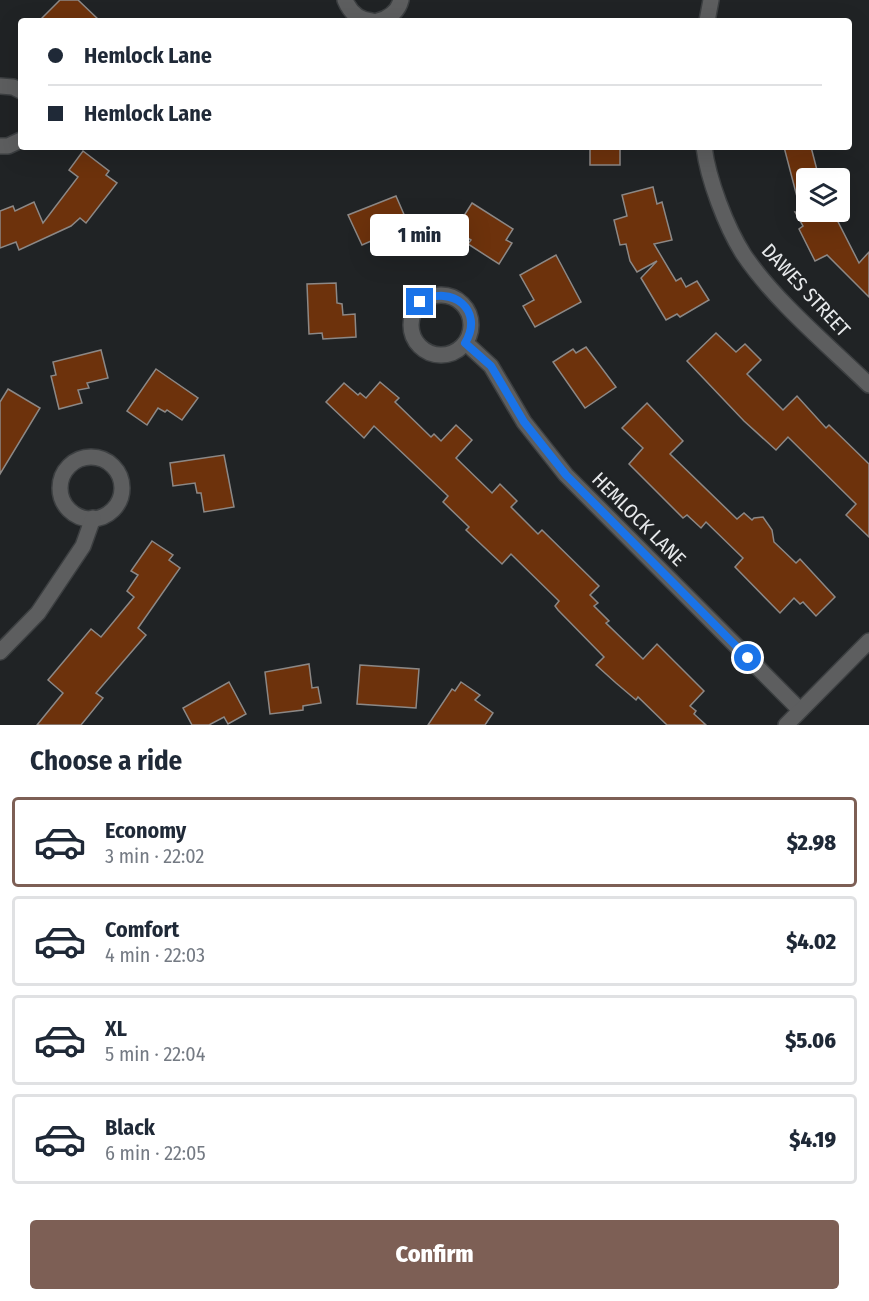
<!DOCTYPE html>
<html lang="en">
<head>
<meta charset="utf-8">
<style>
	:root { --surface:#fff; --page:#f2f2f3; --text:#1f2937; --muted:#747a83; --line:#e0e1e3; --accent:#7d5f55 }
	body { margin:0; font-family:"Fira Sans Condensed",sans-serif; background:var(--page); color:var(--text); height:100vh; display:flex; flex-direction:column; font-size:22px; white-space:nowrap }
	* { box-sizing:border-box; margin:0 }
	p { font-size:20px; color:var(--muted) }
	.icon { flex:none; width:33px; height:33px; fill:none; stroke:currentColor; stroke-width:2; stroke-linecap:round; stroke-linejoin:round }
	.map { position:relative; height:725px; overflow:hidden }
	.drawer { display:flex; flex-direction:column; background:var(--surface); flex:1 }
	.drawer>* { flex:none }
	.guide { position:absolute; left:18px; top:18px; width:834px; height:132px; border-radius:6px; box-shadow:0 6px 24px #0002; display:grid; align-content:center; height:132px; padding:0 30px; background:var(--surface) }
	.buttons { position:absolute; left:796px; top:168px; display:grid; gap:12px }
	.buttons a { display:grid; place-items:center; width:54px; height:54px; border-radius:6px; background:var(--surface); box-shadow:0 6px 24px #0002; font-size:30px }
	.end { position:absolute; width:27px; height:27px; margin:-14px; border:8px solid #1a73e8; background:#fff; box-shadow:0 0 0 3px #fff }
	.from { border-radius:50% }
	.bubble { position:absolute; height:42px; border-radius:6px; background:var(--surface); box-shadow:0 6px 24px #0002; font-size:20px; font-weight:800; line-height:42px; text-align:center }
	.guide b { display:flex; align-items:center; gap:21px; height:57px; font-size:22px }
	.guide b+b { border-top:2px solid var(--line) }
	.guide i { width:15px; height:15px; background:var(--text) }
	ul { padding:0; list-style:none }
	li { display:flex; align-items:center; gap:18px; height:90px; margin:0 12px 9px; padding:0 18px; border:3px solid var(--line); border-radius:6px }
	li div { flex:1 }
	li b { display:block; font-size:22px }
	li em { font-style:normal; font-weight:800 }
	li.active { border-color:var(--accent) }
	li>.icon { width:54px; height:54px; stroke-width:1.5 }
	h2 { padding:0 30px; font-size:27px; line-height:72px }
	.action { display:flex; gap:12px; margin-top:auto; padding:12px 30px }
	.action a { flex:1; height:69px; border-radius:6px; background:var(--accent); color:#fff; font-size:24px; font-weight:800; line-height:69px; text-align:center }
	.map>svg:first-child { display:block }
	.building { fill:#6d320c; stroke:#8c8886; stroke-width:1.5 }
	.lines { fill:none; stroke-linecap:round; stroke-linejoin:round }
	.minor-casing { stroke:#3c3f41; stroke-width:18 }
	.minor { stroke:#5d5e5f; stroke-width:15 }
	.route { stroke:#1a73e8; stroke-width:8 }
	.labels { text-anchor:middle; stroke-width:4.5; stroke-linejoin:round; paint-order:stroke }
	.street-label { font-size:20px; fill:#e7e9eb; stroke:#202325 }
</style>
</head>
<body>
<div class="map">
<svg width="869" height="725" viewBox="0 0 869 725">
	<rect width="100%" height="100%" fill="#202325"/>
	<g class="building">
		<path d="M 60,0 L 78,0 L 100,21 L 39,21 Z"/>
		<rect x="590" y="147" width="30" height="18"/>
		<path d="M 784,147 L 811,147 L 818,174 L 807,177 L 807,212 L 833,212 L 859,263 L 869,252 L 869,297 L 827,255 L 815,261 L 799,229 L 803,226 L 795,212 L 801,212 Z"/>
		<path d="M 83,151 L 109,171 L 106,175 L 117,183 L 86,223 L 80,218 L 71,226 L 19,250 L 16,242 L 0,248 L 0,211 L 13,206 L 15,211 L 34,202 L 43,223 L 78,177 L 69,170 Z"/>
		<path d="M 653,187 L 657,204 L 662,202 L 672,240 L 654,244 L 676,281 L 681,278 L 686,287 L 697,281 L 709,300 L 680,317 L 677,314 L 666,320 L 641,278 L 657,261 L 637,272 L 630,261 L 626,244 L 620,245 L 614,220 L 627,216 L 622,195 Z"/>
		<path d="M 396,196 L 416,242 L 394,251 L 387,234 L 362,245 L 348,215 Z"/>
		<path d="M 472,203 L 513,229 L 506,240 L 512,243 L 499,264 L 468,244 L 471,240 L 455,230 Z"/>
		<path d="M 556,255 L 581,302 L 535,327 L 523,306 L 534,300 L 520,275 Z"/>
		<path d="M 336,283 L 337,303 L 342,304 L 343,315 L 355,314 L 356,337 L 323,339 L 322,333 L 309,334 L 307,284 Z"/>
		<path d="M 716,333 L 736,352 L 745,344 L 761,360 L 747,374 L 783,410 L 797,396 L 826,428 L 829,425 L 869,464 L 869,537 L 846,515 L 856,504 L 788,437 L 776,450 L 744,421 L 687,361 Z"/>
		<path d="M 586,347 L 616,387 L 585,408 L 553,362 L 573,349 L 576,353 Z"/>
		<path d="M 101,350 L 108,378 L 87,383 L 89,388 L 78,390 L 82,403 L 59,409 L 51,376 L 56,375 L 53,362 Z"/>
		<path d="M 156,369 L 198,398 L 182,420 L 167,410 L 165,412 L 158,408 L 147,425 L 127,411 Z"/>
		<path d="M 380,382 L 399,398 L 395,402 L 431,437 L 434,434 L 441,441 L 456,425 L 472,440 L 456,458 L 492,493 L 500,484 L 517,501 L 511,507 L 538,534 L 542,530 L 599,586 L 590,595 L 598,603 L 594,606 L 609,621 L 606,623 L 643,659 L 657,644 L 704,691 L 690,706 L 696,711 L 694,714 L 706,725 L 667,725 L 638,697 L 636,700 L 616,683 L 596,665 L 604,657 L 558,610 L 555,606 L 559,601 L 511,554 L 502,564 L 466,530 L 469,527 L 443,502 L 448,496 L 374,426 L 364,438 L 326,402 L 344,383 L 358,395 L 360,393 L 366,398 Z"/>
		<path d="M 8,389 L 40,408 L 0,474 L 0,402 Z"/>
		<path d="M 647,403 L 683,441 L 670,454 L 737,519 L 744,513 L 752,520 L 754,518 L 763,517 L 772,530 L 774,542 L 796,563 L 800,559 L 835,597 L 816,616 L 803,602 L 800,604 L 794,598 L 780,613 L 735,567 L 743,558 L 706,522 L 701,528 L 687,515 L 683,518 L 629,464 L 643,448 L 622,428 Z"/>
		<path d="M 224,455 L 234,507 L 204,512 L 201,493 L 197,493 L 195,483 L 173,486 L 170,463 Z"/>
		<path d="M 152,541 L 173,555 L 169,560 L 180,568 L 138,628 L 146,635 L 96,693 L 103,698 L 81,725 L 37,725 L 63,693 L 48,680 L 91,629 L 101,637 L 134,597 L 127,591 L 138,575 L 131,571 Z"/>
		<path d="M 309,664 L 312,688 L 318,687 L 321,703 L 303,706 L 303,710 L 270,714 L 265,672 Z"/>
		<path d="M 360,665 L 419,669 L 416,708 L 357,704 Z"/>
		<path d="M 229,682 L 246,714 L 228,724 L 224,717 L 209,725 L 192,725 L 183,708 Z"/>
		<path d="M 461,682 L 480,695 L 475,700 L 493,713 L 485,725 L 428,725 L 452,689 L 455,691 Z"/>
	</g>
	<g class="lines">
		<defs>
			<g id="minor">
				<path d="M 345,0 C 350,12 359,20 372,21"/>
				<path d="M 378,21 C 389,18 398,12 401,0"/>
				<path d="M 707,21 L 711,0"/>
				<path d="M 0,86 L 13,87 L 21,91"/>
				<path d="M 0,146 L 8,146 L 21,140"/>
				<path d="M 704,147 C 708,179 726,227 744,255 C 775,301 829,346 869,385"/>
				<circle cx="441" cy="325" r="30"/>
				<path d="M 466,343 L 491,366 L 524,422 L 566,475 L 800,710"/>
				<circle cx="91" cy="488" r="31"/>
				<path d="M 0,652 L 38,613 L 83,546 L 93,518"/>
				<path d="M 786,725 L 869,641"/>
			</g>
		</defs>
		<use href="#minor" class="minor-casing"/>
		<use href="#minor" class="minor"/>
	</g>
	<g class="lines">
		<path class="route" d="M 420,302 C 452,283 485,311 465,343 L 491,366 L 524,422 L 566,475 L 748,658"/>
	</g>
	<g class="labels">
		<g class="street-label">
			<text transform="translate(806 290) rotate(47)" y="7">DAWES STREET</text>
			<text transform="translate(639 519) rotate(45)" y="7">HEMLOCK LANE</text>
		</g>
	</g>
</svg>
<div class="buttons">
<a><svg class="icon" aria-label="layers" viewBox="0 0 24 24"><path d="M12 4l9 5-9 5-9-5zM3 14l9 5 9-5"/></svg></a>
</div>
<i class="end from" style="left:748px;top:658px"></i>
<i class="end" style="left:420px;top:302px"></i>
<div class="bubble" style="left:370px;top:214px;width:99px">1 min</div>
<div class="guide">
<b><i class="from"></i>Hemlock Lane</b>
<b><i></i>Hemlock Lane</b>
</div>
</div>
<section class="drawer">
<h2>Choose a ride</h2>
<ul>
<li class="active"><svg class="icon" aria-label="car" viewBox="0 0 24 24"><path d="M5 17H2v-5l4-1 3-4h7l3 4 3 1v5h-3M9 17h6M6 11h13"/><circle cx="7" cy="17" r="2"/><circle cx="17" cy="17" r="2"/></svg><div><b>Economy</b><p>3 min · 22:02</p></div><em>$2.98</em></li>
<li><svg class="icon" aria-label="car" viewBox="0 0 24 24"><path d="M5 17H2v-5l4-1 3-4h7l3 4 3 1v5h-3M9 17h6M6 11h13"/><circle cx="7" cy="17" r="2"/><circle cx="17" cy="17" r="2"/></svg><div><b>Comfort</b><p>4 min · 22:03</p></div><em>$4.02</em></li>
<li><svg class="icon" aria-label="car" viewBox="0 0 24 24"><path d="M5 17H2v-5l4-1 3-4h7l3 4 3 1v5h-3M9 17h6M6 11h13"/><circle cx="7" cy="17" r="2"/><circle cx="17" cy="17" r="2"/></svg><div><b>XL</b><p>5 min · 22:04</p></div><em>$5.06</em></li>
<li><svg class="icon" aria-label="car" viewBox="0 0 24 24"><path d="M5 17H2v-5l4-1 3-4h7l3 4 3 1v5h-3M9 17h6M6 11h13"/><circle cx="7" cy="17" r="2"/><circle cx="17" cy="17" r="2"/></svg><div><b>Black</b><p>6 min · 22:05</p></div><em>$4.19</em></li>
</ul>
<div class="action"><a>Confirm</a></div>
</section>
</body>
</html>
